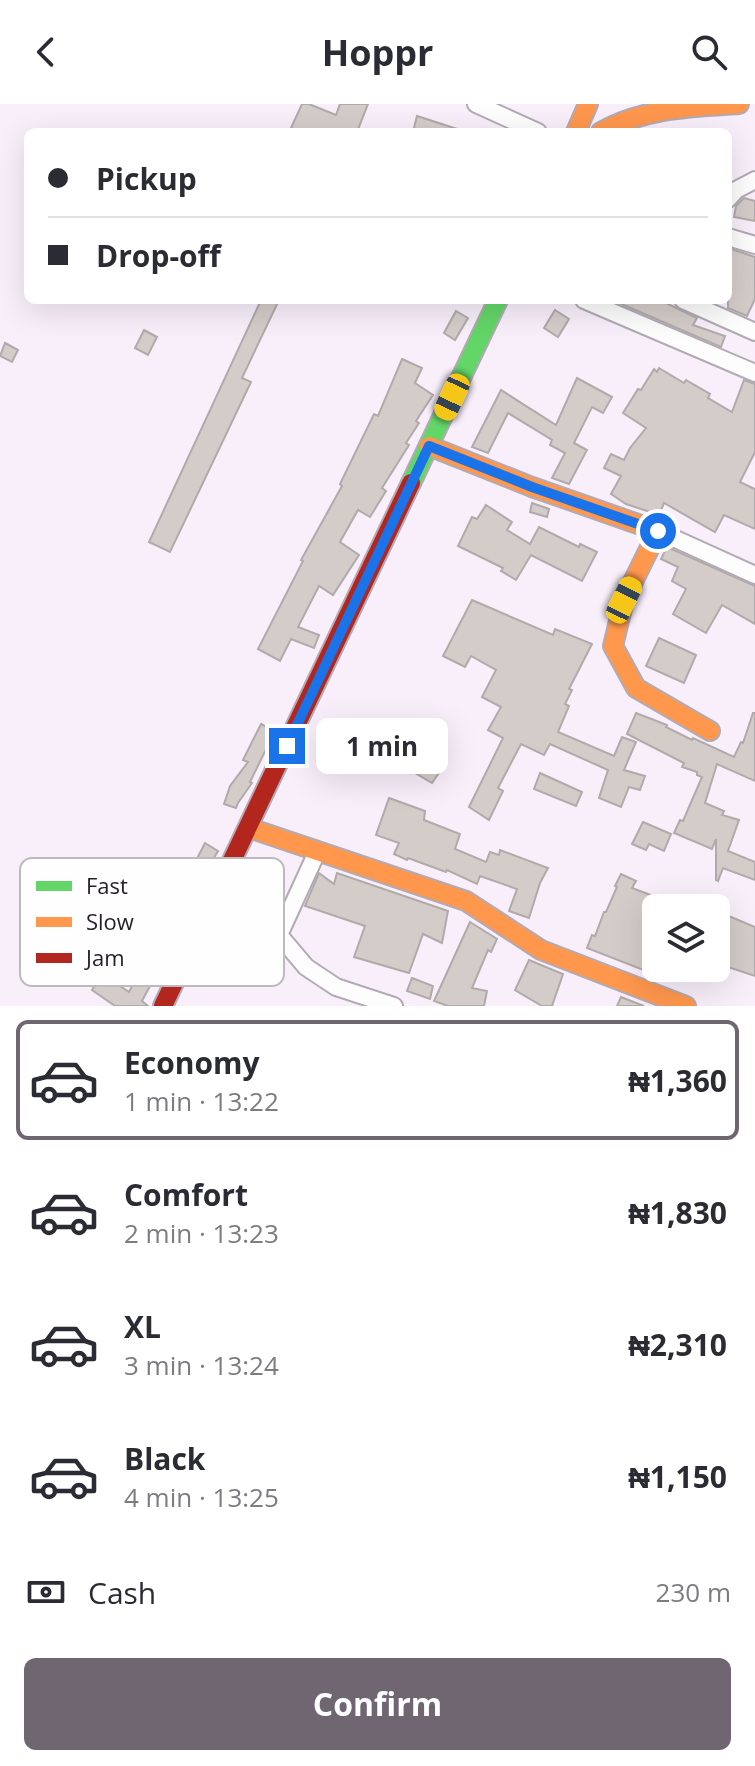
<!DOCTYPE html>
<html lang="en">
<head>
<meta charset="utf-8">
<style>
	:root { --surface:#fff; --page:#f7f7f7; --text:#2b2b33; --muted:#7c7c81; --line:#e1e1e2; --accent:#6f6671 }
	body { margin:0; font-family:"Open Sans",sans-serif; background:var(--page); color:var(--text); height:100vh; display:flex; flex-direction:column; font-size:30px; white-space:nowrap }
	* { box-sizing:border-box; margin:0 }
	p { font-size:26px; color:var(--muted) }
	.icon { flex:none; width:44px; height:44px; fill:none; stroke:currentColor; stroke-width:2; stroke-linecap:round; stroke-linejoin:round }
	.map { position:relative; height:902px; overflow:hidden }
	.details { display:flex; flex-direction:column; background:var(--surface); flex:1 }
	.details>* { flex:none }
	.top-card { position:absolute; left:24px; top:24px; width:708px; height:176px; border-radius:12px; box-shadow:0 8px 32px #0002; display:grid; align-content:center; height:176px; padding:0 24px; background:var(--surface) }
	.tools { position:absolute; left:642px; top:790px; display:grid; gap:16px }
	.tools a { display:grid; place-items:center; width:88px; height:88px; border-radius:12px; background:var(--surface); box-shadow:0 8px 32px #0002; font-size:40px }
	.end { position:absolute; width:36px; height:36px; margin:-18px; border:10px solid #1a73e8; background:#fff; box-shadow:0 0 0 4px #fff }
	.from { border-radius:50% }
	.bubble { position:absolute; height:56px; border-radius:12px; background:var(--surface); box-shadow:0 8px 32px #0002; font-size:26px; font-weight:700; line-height:56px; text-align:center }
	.car { position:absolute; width:24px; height:48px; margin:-24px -12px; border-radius:10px; box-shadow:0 0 6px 2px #0007; background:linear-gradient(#f5c518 24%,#345 0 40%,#f5c518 0 76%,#345 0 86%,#f5c518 0) }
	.top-card b { display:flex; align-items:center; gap:28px; height:76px; font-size:30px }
	.top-card b+b { border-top:2px solid var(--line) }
	.top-card i { width:20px; height:20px; background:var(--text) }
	ul { padding:14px 0 0; list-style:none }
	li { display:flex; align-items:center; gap:24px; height:120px; margin:0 16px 12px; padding:0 8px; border:4px solid transparent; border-radius:12px }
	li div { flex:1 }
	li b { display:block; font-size:30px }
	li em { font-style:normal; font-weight:700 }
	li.active { border-color:var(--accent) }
	li>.icon { width:72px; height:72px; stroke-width:1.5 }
	.pay { display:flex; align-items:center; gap:20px; height:88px; padding:0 24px; font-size:30px }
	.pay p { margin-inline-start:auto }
	.action { display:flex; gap:16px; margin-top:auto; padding:16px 24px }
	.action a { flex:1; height:92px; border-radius:12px; background:var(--accent); color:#fff; font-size:32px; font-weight:700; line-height:92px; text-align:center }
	header { display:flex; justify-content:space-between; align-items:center; height:104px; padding:0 24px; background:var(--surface); font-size:36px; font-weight:700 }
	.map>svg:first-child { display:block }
	.building { fill:#d4ccc8; stroke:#b0aaaa; stroke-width:2 }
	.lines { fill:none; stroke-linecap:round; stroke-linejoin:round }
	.street-casing { stroke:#b2aab4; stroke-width:20 }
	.fast-casing { stroke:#b2aab4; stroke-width:22 }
	.slow-casing { stroke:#b2aab4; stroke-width:22 }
	.jam-casing { stroke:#b2aab4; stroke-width:22 }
	.street { stroke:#fefdfe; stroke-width:16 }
	.fast { stroke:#63d668; stroke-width:18 }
	.slow { stroke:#ff974d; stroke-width:18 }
	.jam { stroke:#b3261e; stroke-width:18 }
	.route { stroke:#1a73e8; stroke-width:10 }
	.key { fill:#fefefe; stroke:#bdbabe; stroke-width:2 }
	.key-label { font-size:22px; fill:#251d27 }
</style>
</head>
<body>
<header><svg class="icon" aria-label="back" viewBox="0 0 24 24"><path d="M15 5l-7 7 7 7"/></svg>Hoppr<svg class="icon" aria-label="search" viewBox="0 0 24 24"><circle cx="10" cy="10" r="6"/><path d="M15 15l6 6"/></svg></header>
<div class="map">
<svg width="755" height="902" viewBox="0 0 755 902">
	<rect width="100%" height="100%" fill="#f8effa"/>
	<g class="building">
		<path d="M 302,0 L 309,0 L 336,11 L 340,0 L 368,0 L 357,28 L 301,28 L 291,24 Z"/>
		<path d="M 417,12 L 457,25 L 456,28 L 413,28 Z"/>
		<path d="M 744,94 L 755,97 L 755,117 L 734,113 L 736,102 Z"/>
		<path d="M 728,144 L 755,153 L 755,195 L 747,212 L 728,204 Z"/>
		<path d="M 261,196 L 279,196 L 242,274 L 251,278 L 170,448 L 149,438 Z"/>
		<path d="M 612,196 L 660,196 L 697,214 L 693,221 L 725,232 L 721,243 Z"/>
		<path d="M 555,206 L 569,215 L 558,233 L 544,224 Z"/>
		<path d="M 456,207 L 468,214 L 455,236 L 444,229 Z"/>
		<path d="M 144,226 L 157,233 L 148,251 L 135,244 Z"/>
		<path d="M 5,239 L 18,246 L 12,258 L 0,252 Z"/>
		<path d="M 402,255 L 422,264 L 415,279 L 433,291 L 416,317 L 419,319 L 406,339 L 409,341 L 382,384 L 386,387 L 370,413 L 358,406 L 340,438 L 359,451 L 333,491 L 319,482 L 298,523 L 319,531 L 314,544 L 291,535 L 280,557 L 258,545 L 303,457 L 301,456 L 342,382 L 340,380 L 374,310 L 378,312 Z"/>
		<path d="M 659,264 L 684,279 L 686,276 L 710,290 L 708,294 L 732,308 L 744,276 L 755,280 L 755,348 L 740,378 L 755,385 L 755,425 L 724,411 L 715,428 L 664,399 L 659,411 L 626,400 L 611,390 L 621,372 L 604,364 L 611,350 L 624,356 L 630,344 L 646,324 L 623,309 L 638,285 L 641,286 L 654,265 L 657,268 Z"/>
		<path d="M 577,274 L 612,293 L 603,309 L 592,303 L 574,339 L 587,346 L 569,380 L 552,374 L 565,349 L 550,341 L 552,336 L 508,309 L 488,349 L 472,343 L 501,286 L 556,321 Z"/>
		<path d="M 532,399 L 549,405 L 547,413 L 530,408 Z"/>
		<path d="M 486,401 L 512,418 L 507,426 L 530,440 L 539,423 L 579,443 L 580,440 L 597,448 L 582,477 L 531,451 L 516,476 L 501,467 L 503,464 L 458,442 L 472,413 L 477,415 Z"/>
		<path d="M 667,443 L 755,482 L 755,520 L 722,501 L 706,529 L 673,510 L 686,485 L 672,477 L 678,463 L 661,455 Z"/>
		<path d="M 472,496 L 553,531 L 555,525 L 592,540 L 569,585 L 572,586 L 565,600 L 569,602 L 558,628 L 614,652 L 622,633 L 636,638 L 624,666 L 645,672 L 640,686 L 629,683 L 621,703 L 599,694 L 608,666 L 550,640 L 544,651 L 521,640 L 498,684 L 503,687 L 489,716 L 469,703 L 503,634 L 488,626 L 501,603 L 482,593 L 496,566 L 471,552 L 465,563 L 443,552 Z"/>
		<path d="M 659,534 L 696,551 L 684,579 L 646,562 Z"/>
		<path d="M 636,609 L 667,621 L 666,623 L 692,636 L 693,634 L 734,653 L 741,638 L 743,639 L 753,609 L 755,609 L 755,677 L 717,660 L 705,699 L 724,707 L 722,711 L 739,716 L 728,747 L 755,758 L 755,776 L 723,764 L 718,777 L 716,776 L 716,735 L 712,745 L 674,729 L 680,716 L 683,717 L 702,673 L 697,671 L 697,668 L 682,663 L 684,659 L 627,630 Z"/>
		<path d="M 343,617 L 359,626 L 346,651 L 331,643 Z"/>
		<path d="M 261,620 L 275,627 L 250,678 L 252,679 L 238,699 L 236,704 L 224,700 L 230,682 L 248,658 L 243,656 Z"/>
		<path d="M 425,652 L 443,663 L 432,679 L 415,669 Z"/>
		<path d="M 540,669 L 582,688 L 576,702 L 534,685 Z"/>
		<path d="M 389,694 L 425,707 L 424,716 L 460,730 L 455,745 L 486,758 L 490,748 L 499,751 L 500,746 L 548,764 L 540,779 L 529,814 L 509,807 L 517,785 L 480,772 L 477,780 L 447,766 L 446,768 L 408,754 L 407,756 L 394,750 L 399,739 L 376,731 Z"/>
		<path d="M 643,718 L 671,730 L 664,747 L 649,740 L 646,746 L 632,740 Z"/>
		<path d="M 205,739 L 218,747 L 199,779 L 201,780 L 186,814 L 142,897 L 148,902 L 115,902 L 92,886 L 102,870 L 129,888 Z"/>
		<path d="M 319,769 L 334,780 L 337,769 L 448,807 L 442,839 L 423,830 L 409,869 L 354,853 L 365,822 L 305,802 Z"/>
		<path d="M 621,770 L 636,777 L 632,784 L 656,793 L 656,849 L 653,848 L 646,867 L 587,844 L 592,831 L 595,832 L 604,808 L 606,808 L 617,783 L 615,782 Z"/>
		<path d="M 716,810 L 728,815 L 729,812 L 755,823 L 755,872 L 716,859 Z"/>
		<path d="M 470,818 L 497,835 L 491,848 L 488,846 L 472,884 L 487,887 L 484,902 L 448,902 L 434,897 Z"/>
		<path d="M 529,856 L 563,870 L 552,902 L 542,902 L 515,886 Z"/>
		<path d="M 412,874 L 433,882 L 430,895 L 407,887 Z"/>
		<path d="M 621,893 L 644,902 L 617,902 Z"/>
	</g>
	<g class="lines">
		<defs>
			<g id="street">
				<path d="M 476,0 L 538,28"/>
				<path d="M 728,95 L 736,86 L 755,76"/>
				<path d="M 728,133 L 755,141"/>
				<path d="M 584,196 L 755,269"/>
				<path d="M 683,196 L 755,228"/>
				<path d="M 658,427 L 755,471"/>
				<path d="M 317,748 L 279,831 L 306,863 L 336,883 L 394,902"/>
			</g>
			<path id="fast" d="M 411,379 L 498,196"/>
			<g id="slow">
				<path d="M 576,28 L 588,0"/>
				<path d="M 601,28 C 643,4 692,3 739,0"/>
				<path d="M 429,342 L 532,383 L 658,427 L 624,496 L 613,542 L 636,584 L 710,627"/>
				<path d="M 249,724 L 466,797 L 541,846 L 686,902"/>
			</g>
			<path id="jam" d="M 163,902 L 411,379"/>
		</defs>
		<use href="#street" class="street-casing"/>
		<use href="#fast" class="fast-casing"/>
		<use href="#slow" class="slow-casing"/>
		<use href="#jam" class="jam-casing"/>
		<use href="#street" class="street"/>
		<use href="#fast" class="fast"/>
		<use href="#slow" class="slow"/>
		<use href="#jam" class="jam"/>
	</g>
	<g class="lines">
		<path class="route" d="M 287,642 L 429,342 L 532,383 L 658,427"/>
	</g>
	<rect x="20" y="754" width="264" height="128" rx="12" class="key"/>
	<rect x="36" y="777" width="36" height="10" fill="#63d668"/>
	<rect x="36" y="813" width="36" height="10" fill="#ff974d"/>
	<rect x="36" y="849" width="36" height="10" fill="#b3261e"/>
	<g class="key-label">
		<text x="86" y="790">Fast</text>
		<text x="86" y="826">Slow</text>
		<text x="86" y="862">Jam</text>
	</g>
</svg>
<div class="tools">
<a><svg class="icon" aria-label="layers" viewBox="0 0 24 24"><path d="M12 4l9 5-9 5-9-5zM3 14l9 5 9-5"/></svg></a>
</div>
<i class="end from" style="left:658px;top:427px"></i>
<i class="end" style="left:287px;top:642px"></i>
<div class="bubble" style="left:316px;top:614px;width:132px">1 min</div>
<i class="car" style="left:452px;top:293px;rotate:205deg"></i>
<i class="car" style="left:624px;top:496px;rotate:26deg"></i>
<div class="top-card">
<b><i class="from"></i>Pickup</b>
<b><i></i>Drop-off</b>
</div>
</div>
<section class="details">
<ul>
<li class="active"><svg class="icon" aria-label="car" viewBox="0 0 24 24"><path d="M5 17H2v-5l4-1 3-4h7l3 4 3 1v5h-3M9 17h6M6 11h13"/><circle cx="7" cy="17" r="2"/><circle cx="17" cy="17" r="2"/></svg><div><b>Economy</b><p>1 min · 13:22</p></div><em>₦1,360</em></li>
<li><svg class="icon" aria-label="car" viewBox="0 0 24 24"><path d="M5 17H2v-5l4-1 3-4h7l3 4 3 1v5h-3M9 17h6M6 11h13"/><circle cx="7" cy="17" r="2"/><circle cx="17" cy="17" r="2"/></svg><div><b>Comfort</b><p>2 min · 13:23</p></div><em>₦1,830</em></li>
<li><svg class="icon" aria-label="car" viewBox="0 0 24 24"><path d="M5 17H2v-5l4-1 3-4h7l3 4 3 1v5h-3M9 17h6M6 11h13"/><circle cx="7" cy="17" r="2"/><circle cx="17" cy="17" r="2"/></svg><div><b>XL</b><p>3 min · 13:24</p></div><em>₦2,310</em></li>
<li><svg class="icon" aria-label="car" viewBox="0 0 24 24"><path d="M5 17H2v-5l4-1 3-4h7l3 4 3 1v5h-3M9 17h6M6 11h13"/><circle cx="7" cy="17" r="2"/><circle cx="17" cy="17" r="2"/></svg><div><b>Black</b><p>4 min · 13:25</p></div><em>₦1,150</em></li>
</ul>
<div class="pay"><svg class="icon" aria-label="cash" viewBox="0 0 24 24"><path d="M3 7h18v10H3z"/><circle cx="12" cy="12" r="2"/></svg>Cash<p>230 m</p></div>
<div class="action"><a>Confirm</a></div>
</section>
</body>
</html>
